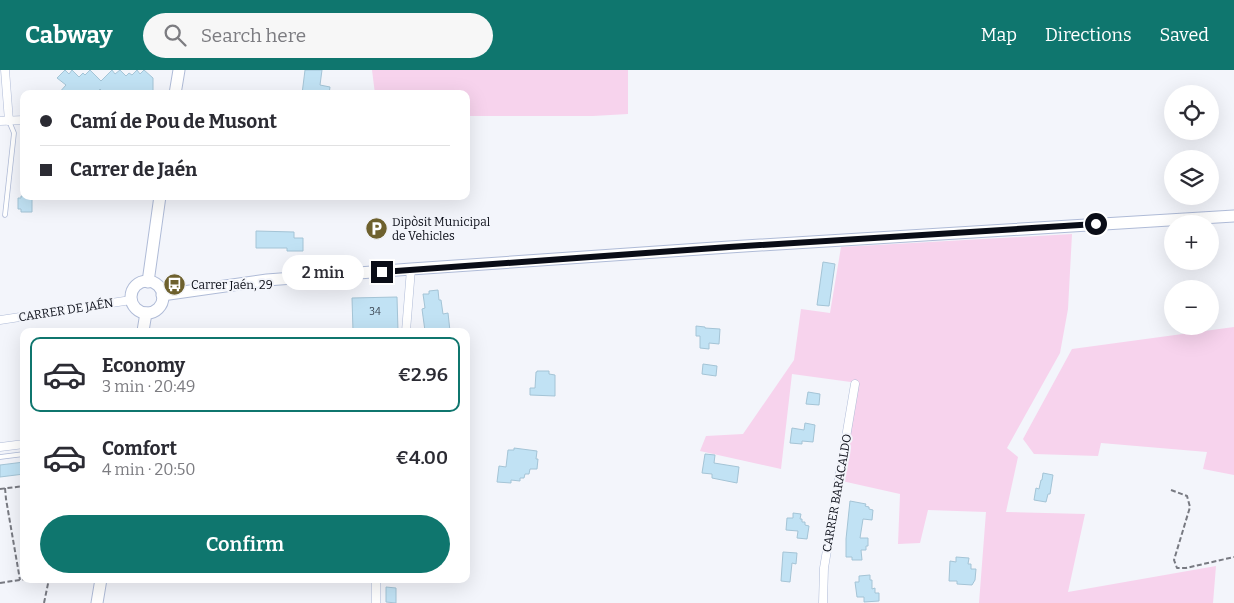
<!DOCTYPE html>
<html lang="en">
<head>
<meta charset="utf-8">
<style>
	:root { --surface:#fff; --page:#f7f7f7; --text:#2b2b33; --muted:#7c7c81; --line:#e1e1e2; --accent:#0f766e }
	body { margin:0; font-family:Bitter,serif; background:var(--page); color:var(--text); height:100vh; display:flex; flex-direction:column; font-size:19px; white-space:nowrap }
	* { box-sizing:border-box; margin:0 }
	p { font-size:16px; color:var(--muted) }
	.icon { flex:none; width:28px; height:28px; fill:none; stroke:currentColor; stroke-width:2; stroke-linecap:round; stroke-linejoin:round }
	.map { position:relative; flex:1; overflow:hidden }
	.panel { position:absolute; left:20px; top:258px; width:450px; height:255px; display:flex; flex-direction:column; background:var(--surface); border-radius:10px; box-shadow:0 5px 20px #0002 }
	.panel>* { flex:none }
	.hud { position:absolute; left:20px; top:20px; width:450px; height:110px; border-radius:10px; box-shadow:0 5px 20px #0002; display:grid; align-content:center; height:110px; padding:0 20px; background:var(--surface) }
	.controls { position:absolute; left:1164px; top:15px; display:grid; gap:10px }
	.controls a { display:grid; place-items:center; width:55px; height:55px; border-radius:50%; background:var(--surface); box-shadow:0 5px 20px #0002; font-size:25px }
	.end { position:absolute; width:22px; height:22px; margin:-11px; border:6px solid #0a0d17; background:#fff; box-shadow:0 0 0 2px #fff }
	.from { border-radius:50% }
	.bubble { position:absolute; height:35px; border-radius:18px; background:var(--surface); box-shadow:0 5px 20px #0002; font-size:16px; font-weight:600; line-height:35px; text-align:center }
	.hud b { display:flex; align-items:center; gap:18px; height:48px; font-size:19px }
	.hud b+b { border-top:1px solid var(--line) }
	.hud i { width:12px; height:12px; background:var(--text) }
	ul { padding:9px 0 0; list-style:none }
	li { display:flex; align-items:center; gap:15px; height:75px; margin:0 10px 8px; padding:0 10px; border:2px solid transparent; border-radius:10px }
	li div { flex:1 }
	li b { display:block; font-size:19px }
	li em { font-style:normal; font-weight:600 }
	li.selected { border-color:var(--accent) }
	li>.icon { width:45px; height:45px; stroke-width:1.5 }
	.button { display:flex; gap:10px; margin-top:auto; padding:10px 20px }
	.button a { flex:1; height:58px; border-radius:30px; background:var(--accent); color:#fff; font-size:20px; font-weight:600; line-height:58px; text-align:center }
	header { display:flex; align-items:center; gap:30px; box-sizing:border-box; height:70px; padding:0 25px; background:var(--accent); color:#fff }
	header strong { font-size:24px }
	nav { display:flex; gap:28px; margin-inline-start:auto; font-size:18px }
	.search { width:350px; height:45px; background:var(--page); display:flex; align-items:center; gap:12px; box-sizing:border-box; padding:0 18px; border-radius:28px; color:var(--muted); font-size:19px }
	.map>svg:first-child { display:block }
	.green { fill:#f7d3ed }
	.building { fill:#c1e2f4; stroke:#a4c4d6 }
	.lines { fill:none; stroke-linecap:round; stroke-linejoin:round }
	.lane-casing { stroke:#afbbd7; stroke-width:5.5 }
	.street-casing { stroke:#afbbd7; stroke-width:9 }
	.secondary-casing { stroke:#afbbd7; stroke-width:13 }
	.path { stroke:#787a82; stroke-width:2; stroke-dasharray:5 2.5; stroke-linecap:butt }
	.lane { stroke:#fff; stroke-width:4 }
	.street { stroke:#fff; stroke-width:8 }
	.secondary { stroke:#fff; stroke-width:11 }
	.route { stroke:#0a0d17; stroke-width:6 }
	.labels { text-anchor:middle; stroke-width:4; stroke-linejoin:round; paint-order:stroke }
	.number-label { font-size:10px; fill:#38424e }
	.poi-label { font-size:12px; fill:#0a0d17; stroke:#f3f5fb; text-anchor:start }
	.street-label { font-size:12px; fill:#0a0d17; stroke:#f3f5fb }
</style>
</head>
<body>
<header>
<strong>Cabway</strong>
<div class="search"><svg class="icon" aria-label="search" viewBox="0 0 24 24"><circle cx="10" cy="10" r="6"/><path d="M15 15l6 6"/></svg>Search here</div>
<nav><a>Map</a><a>Directions</a><a>Saved</a></nav>
</header>
<div class="map">
<svg width="1234" height="533" viewBox="0 0 1234 533">
	<rect width="100%" height="100%" fill="#f3f5fb"/>
	<g class="green">
		<path d="M 372,0 L 628,0 L 628,44 L 593,46 L 466,46 L 466,24 L 375,24 Z"/>
		<path d="M 1072,164 L 1068,239 L 1060,283 L 1007,378 L 1018,387 L 1006,442 L 1085,444 L 1068,522 L 1216,496 L 1213,533 L 979,533 L 986,442 L 928,440 L 920,473 L 898,474 L 900,424 L 842,411 L 858,313 L 792,304 L 781,399 L 700,381 L 706,366 L 743,364 L 794,290 L 801,239 L 830,243 L 841,177 Z"/>
		<path d="M 1234,257 L 1234,405 L 1203,399 L 1207,382 L 1101,373 L 1098,386 L 1034,384 L 1023,369 L 1072,279 Z"/>
	</g>
	<g class="building">
		<path d="M 65,0 L 69,4 L 72,0 L 79,7 L 83,3 L 85,5 L 90,0 L 101,11 L 112,0 L 115,4 L 120,0 L 126,6 L 129,3 L 132,5 L 137,0 L 140,4 L 144,0 L 153,8 L 153,24 L 105,24 L 100,19 L 96,24 L 58,24 L 66,15 L 57,8 Z"/>
		<path d="M 305,0 L 322,0 L 320,15 L 330,17 L 329,24 L 302,24 Z"/>
		<path d="M 21,126 L 29,126 L 29,129 L 32,129 L 32,142 L 21,142 L 21,139 L 18,139 L 18,128 L 21,128 Z"/>
		<path d="M 256,161 L 294,162 L 294,168 L 303,168 L 303,181 L 287,181 L 287,178 L 256,178 Z"/>
		<path d="M 823,192 L 835,194 L 829,236 L 817,235 Z"/>
		<path d="M 438,220 L 439,230 L 441,230 L 443,244 L 448,243 L 450,261 L 425,261 L 422,239 L 425,238 L 423,224 L 429,224 L 429,221 Z"/>
		<path d="M 397,227 L 398,261 L 353,261 L 352,228 Z"/>
		<path d="M 696,256 L 705,257 L 705,258 L 720,259 L 719,274 L 709,273 L 709,279 L 700,278 L 700,266 L 696,266 Z"/>
		<path d="M 703,294 L 717,296 L 716,306 L 702,304 Z"/>
		<path d="M 537,301 L 549,301 L 549,304 L 555,305 L 555,326 L 530,325 L 530,318 L 535,318 L 536,302 L 537,302 Z"/>
		<path d="M 808,322 L 820,324 L 819,335 L 806,334 Z"/>
		<path d="M 805,353 L 815,355 L 813,372 L 802,371 L 802,374 L 790,373 L 792,358 L 804,360 Z"/>
		<path d="M 514,378 L 537,381 L 536,389 L 538,389 L 537,399 L 530,399 L 529,404 L 525,404 L 524,408 L 520,408 L 520,411 L 511,410 L 511,413 L 497,412 L 499,396 L 506,397 L 508,380 L 514,380 Z"/>
		<path d="M 705,384 L 715,385 L 714,393 L 739,397 L 737,413 L 712,408 L 712,404 L 702,403 Z"/>
		<path d="M 24,392 L 24,404 L 0,407 L 0,395 Z"/>
		<path d="M 1043,403 L 1053,405 L 1050,424 L 1048,424 L 1046,432 L 1034,430 L 1036,418 L 1039,419 L 1041,410 L 1042,410 Z"/>
		<path d="M 850,431 L 866,434 L 865,436 L 869,437 L 869,439 L 873,440 L 872,450 L 863,449 L 860,468 L 868,468 L 868,476 L 866,476 L 866,480 L 861,480 L 862,490 L 852,490 L 852,487 L 846,487 L 846,469 Z"/>
		<path d="M 793,443 L 801,444 L 800,449 L 802,449 L 802,452 L 805,452 L 805,455 L 809,456 L 807,469 L 797,468 L 798,461 L 786,460 L 787,448 L 793,448 Z"/>
		<path d="M 783,482 L 797,483 L 796,494 L 792,493 L 790,512 L 781,511 Z"/>
		<path d="M 956,487 L 969,488 L 968,494 L 971,494 L 971,499 L 976,499 L 975,510 L 972,515 L 957,514 L 957,511 L 949,511 L 950,491 L 956,492 Z"/>
		<path d="M 870,505 L 870,510 L 872,510 L 872,519 L 875,518 L 875,523 L 879,523 L 879,531 L 864,532 L 864,527 L 857,527 L 855,512 L 859,512 L 859,506 Z"/>
		<path d="M 386,517 L 396,518 L 396,533 L 386,532 Z"/>
	</g>
	<g class="lines">
		<defs>
			<g id="lane">
				<path d="M 5,145 L 14,63 L 9,51"/>
				<path d="M 0,387 L 24,384"/>
				<path d="M 87,510 L 87,509"/>
			</g>
			<g id="street">
				<path d="M 5,0 L 9,51"/>
				<path d="M 0,51 L 24,50"/>
				<path d="M 0,250 L 131,230"/>
				<path d="M 406,261 L 411,199"/>
				<path d="M 0,377 L 24,374"/>
				<path d="M 376,533 L 376,509"/>
				<path d="M 823,533 L 824,498 L 855,314"/>
			</g>
			<g id="secondary">
				<path d="M 175,24 L 179,0"/>
				<circle cx="147" cy="227" r="16"/>
				<path d="M 148,212 L 160,126"/>
				<path d="M 162,225 L 267,210 L 411,199 L 729,177 L 1234,146"/>
				<path d="M 143,261 L 146,243"/>
				<path d="M 97,533 L 101,509"/>
			</g>
		</defs>
		<use href="#lane" class="lane-casing"/>
		<use href="#street" class="street-casing"/>
		<use href="#secondary" class="secondary-casing"/>
		<g class="path">
			<path d="M 5,418 L 6,429 L 20,510"/>
			<path d="M 0,419 L 24,416"/>
			<path d="M 1171,420 L 1187,426 L 1190,437 L 1174,490 L 1177,498 L 1186,498 L 1234,487"/>
			<path d="M 0,513 L 26,509"/>
			<path d="M 44,533 L 49,509"/>
		</g>
		<use href="#lane" class="lane"/>
		<use href="#street" class="street"/>
		<use href="#secondary" class="secondary"/>
	</g>
	<g class="lines">
		<path class="route" d="M 382,202 L 729,177 L 1096,154"/>
	</g>
	<defs>
		<symbol id="parking-disc" viewBox="-11 -11 22 22"><circle r="9.5" fill="#6e612e" stroke="#f3f5fb"/><path d="M-3.5-5.5H1a3.5 3.5 0 0 1 0 7H-1V5.5H-3.5ZM-1-3.4V-.6H.8a1.4 1.4 0 0 0 0-2.8Z" fill="#fff"/></symbol>
		<symbol id="bus-disc" viewBox="-11 -11 22 22"><circle r="9.5" fill="#6e612e" stroke="#f3f5fb"/><path d="M-5-6H5V4H4V6H2V4H-2V6H-4V4H-5ZM-3.5-4V0h7V-4ZM-3.5 1.2v1.5H-2V1.2ZM2 1.2v1.5H3.5V1.2Z" fill="#fff"/></symbol>
	</defs>
	<g fill-rule="evenodd">
		<use href="#parking-disc" x="364" y="146" width="25" height="25"/>
		<use href="#bus-disc" x="162" y="202" width="25" height="25"/>
	</g>
	<g class="labels">
		<g class="number-label">
			<text x="375" y="245">34</text>
		</g>
		<g class="poi-label">
			<text x="392" y="156">Dipòsit Municipal<tspan x="392" dy="14">de Vehicles</tspan></text>
			<text x="191" y="219">Carrer Jaén, 29</text>
		</g>
		<g class="street-label">
			<text transform="translate(66 240) rotate(-9)" y="4">CARRER DE JAÉN</text>
			<text transform="translate(837 423) rotate(-80)" y="4">CARRER BARACALDO</text>
		</g>
	</g>
</svg>
<div class="controls">
<a><svg class="icon" aria-label="locate" viewBox="0 0 24 24"><circle cx="12" cy="12" r="6"/><path d="M12 2v4M12 18v4M2 12h4M18 12h4"/></svg></a>
<a><svg class="icon" aria-label="layers" viewBox="0 0 24 24"><path d="M12 4l9 5-9 5-9-5zM3 14l9 5 9-5"/></svg></a>
<a>+</a>
<a>−</a>
</div>
<i class="end from" style="left:1096px;top:154px"></i>
<i class="end" style="left:382px;top:202px"></i>
<div class="bubble" style="left:282px;top:185px;width:82px">2 min</div>
<div class="hud">
<b><i class="from"></i>Camí de Pou de Musont</b>
<b><i></i>Carrer de Jaén</b>
</div>
<section class="panel">
<ul>
<li class="selected"><svg class="icon" aria-label="car" viewBox="0 0 24 24"><path d="M5 17H2v-5l4-1 3-4h7l3 4 3 1v5h-3M9 17h6M6 11h13"/><circle cx="7" cy="17" r="2"/><circle cx="17" cy="17" r="2"/></svg><div><b>Economy</b><p>3 min · 20:49</p></div><em>€2.96</em></li>
<li><svg class="icon" aria-label="car" viewBox="0 0 24 24"><path d="M5 17H2v-5l4-1 3-4h7l3 4 3 1v5h-3M9 17h6M6 11h13"/><circle cx="7" cy="17" r="2"/><circle cx="17" cy="17" r="2"/></svg><div><b>Comfort</b><p>4 min · 20:50</p></div><em>€4.00</em></li>
</ul>
<div class="button"><a>Confirm</a></div>
</section>
</div>
</body>
</html>
